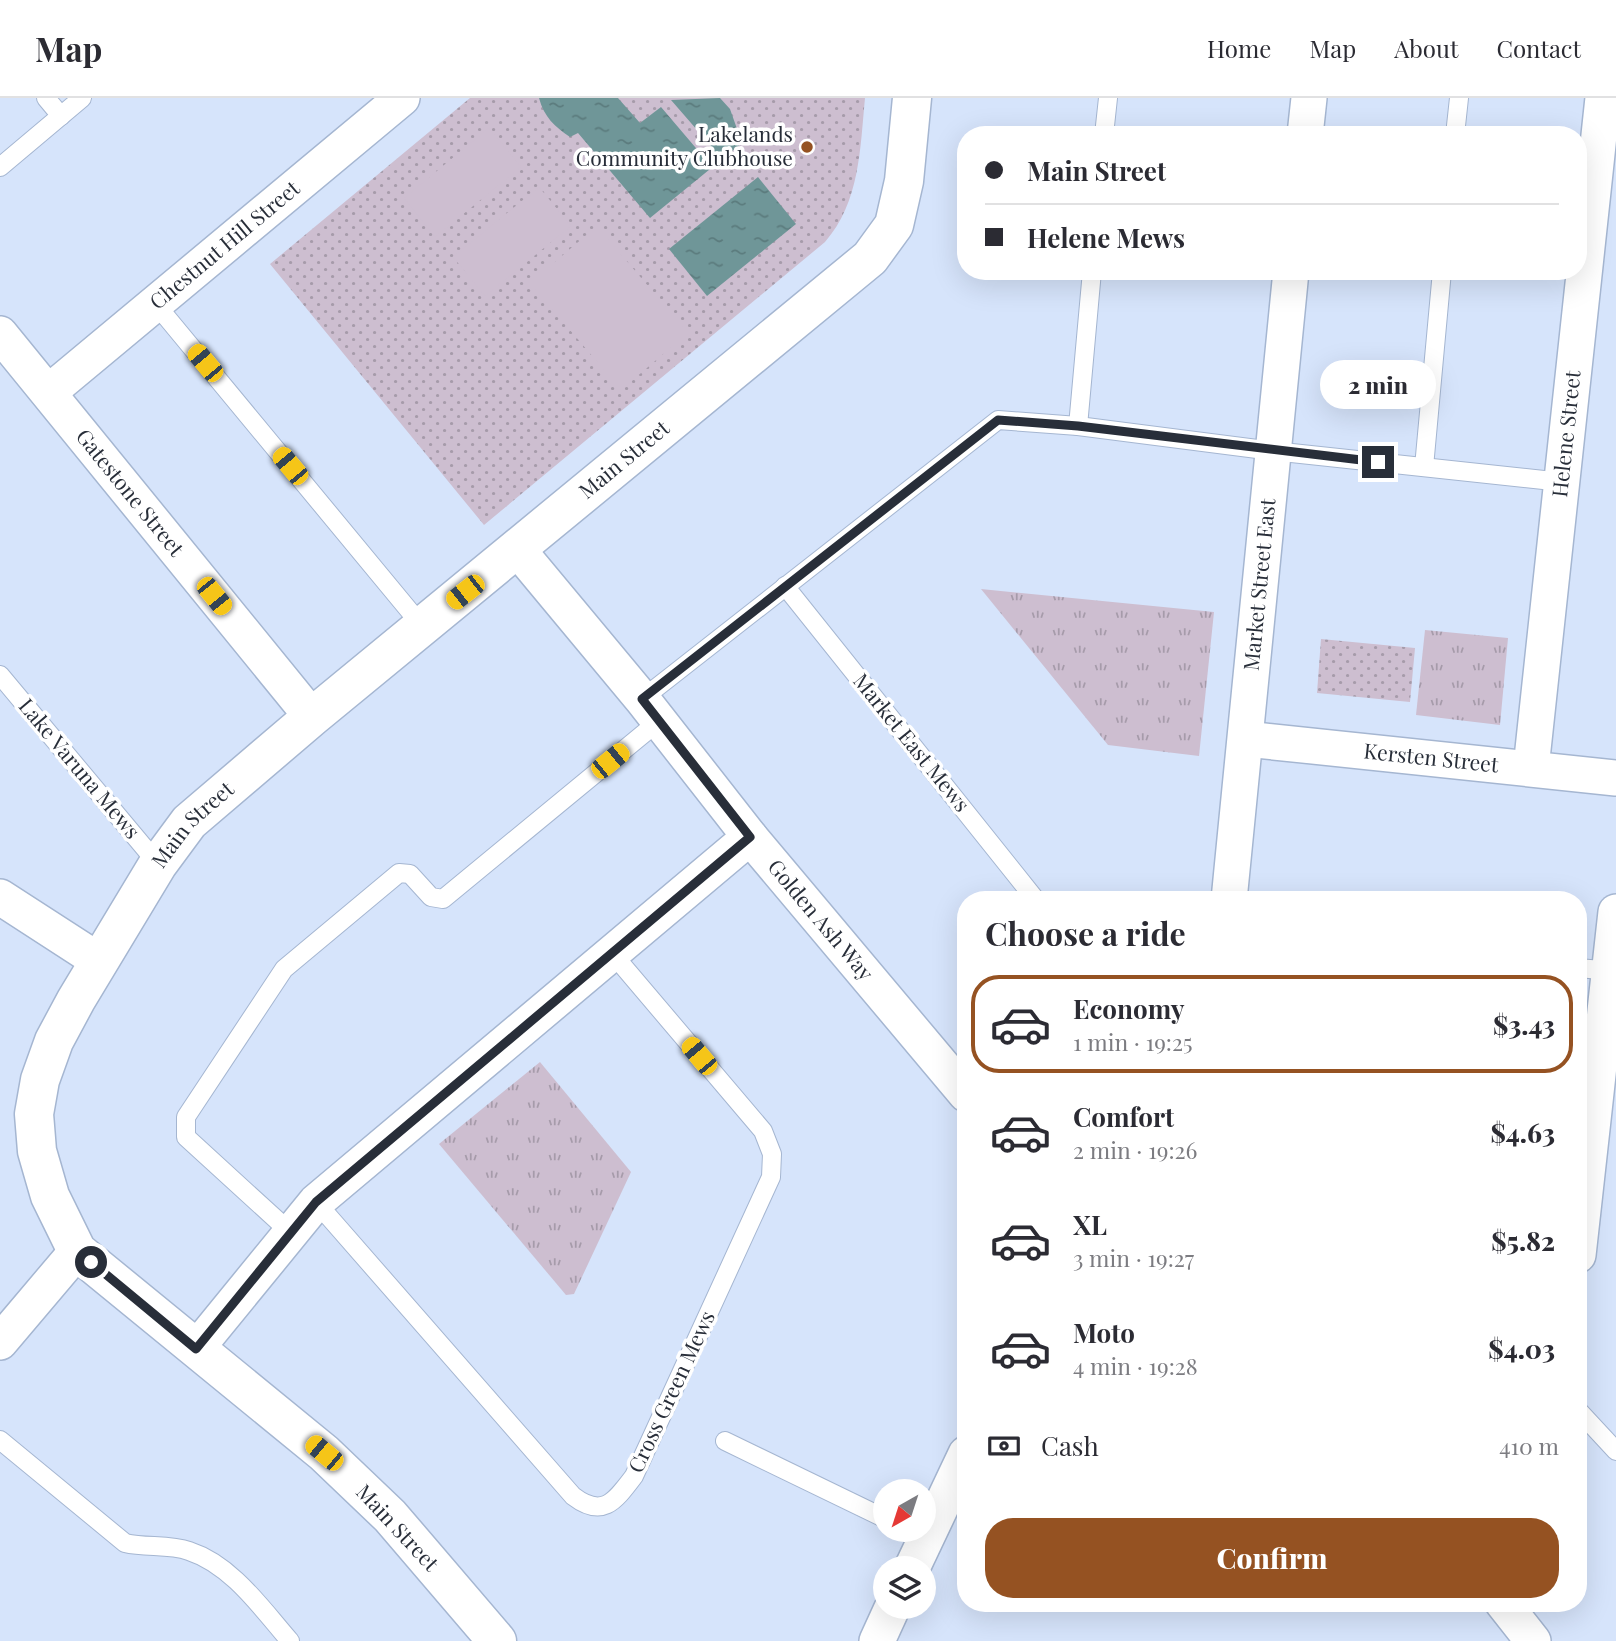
<!DOCTYPE html>
<html lang="en">
<head>
<meta charset="utf-8">
<style>
	:root { --surface:#fff; --page:#f2f2f3; --text:#2b2b33; --muted:#7c7c81; --line:#e1e1e2; --accent:#955222 }
	body { margin:0; font-family:"Playfair Display",serif; background:var(--page); color:var(--text); height:100vh; display:flex; flex-direction:column; font-size:26px; white-space:nowrap }
	* { box-sizing:border-box; margin:0 }
	p { font-size:23px; color:var(--muted) }
	.icon { flex:none; width:38px; height:38px; fill:none; stroke:currentColor; stroke-width:2; stroke-linecap:round; stroke-linejoin:round }
	.map { position:relative; flex:1; overflow:hidden }
	.drawer { position:absolute; left:957px; top:793px; width:630px; height:721px; display:flex; flex-direction:column; background:var(--surface); border-radius:28px; box-shadow:0 7px 28px #0002 }
	.drawer>* { flex:none }
	.top-card { position:absolute; left:957px; top:28px; width:630px; height:154px; border-radius:28px; box-shadow:0 7px 28px #0002; display:grid; align-content:center; height:154px; padding:0 28px; background:var(--surface) }
	.needle { width:46px; rotate:219deg }
	.buttons { position:absolute; left:873px; top:1381px; display:grid; gap:14px }
	.buttons a { display:grid; place-items:center; width:63px; height:63px; border-radius:50%; background:var(--surface); box-shadow:0 7px 28px #0002; font-size:35px }
	.end { position:absolute; width:32px; height:32px; margin:-16px; border:9px solid #282e39; background:#fff; box-shadow:0 0 0 4px #fff }
	.from { border-radius:50% }
	.bubble { position:absolute; height:49px; border-radius:24px; background:var(--surface); box-shadow:0 7px 28px #0002; font-size:23px; font-weight:800; line-height:49px; text-align:center }
	.car { position:absolute; width:21px; height:42px; margin:-21px -10px; border-radius:9px; box-shadow:0 0 5px 2px #0007; background:linear-gradient(#f5c518 24%,#345 0 40%,#f5c518 0 76%,#345 0 86%,#f5c518 0) }
	.top-card b { display:flex; align-items:center; gap:24px; height:66px; font-size:26px }
	.top-card b+b { border-top:2px solid var(--line) }
	.top-card i { width:18px; height:18px; background:var(--text) }
	ul { padding:0; list-style:none }
	li { display:flex; align-items:center; gap:21px; height:98px; margin:0 14px 10px; padding:0 14px; border:4px solid transparent; border-radius:28px }
	li div { flex:1 }
	li b { display:block; font-size:26px }
	li em { font-style:normal; font-weight:800 }
	li.current { border-color:var(--accent) }
	li>.icon { width:63px; height:63px; stroke-width:1.5 }
	h2 { padding:0 28px; font-size:32px; line-height:84px }
	.pay { display:flex; align-items:center; gap:18px; height:77px; padding:0 28px; font-size:26px }
	.pay p { margin-inline-start:auto }
	.action { display:flex; gap:14px; margin-top:auto; padding:14px 28px }
	.action a { flex:1; height:80px; border-radius:28px; background:var(--accent); color:#fff; font-size:28px; font-weight:800; line-height:80px; text-align:center }
	header { display:flex; align-items:center; gap:42px; box-sizing:border-box; height:98px; padding:0 35px; background:var(--surface); border-bottom:2px solid var(--line) }
	header strong { font-size:33px }
	nav { display:flex; gap:38px; margin-inline-start:auto; font-size:24px }
	.map>svg:first-child { display:block }
	.grass { fill:url(#grass-tufts) }
	.park { fill:url(#park-dots) }
	.garden { fill:#cdbed0 }
	.water { fill:url(#water-ripples) }
	.lines { fill:none; stroke-linecap:round; stroke-linejoin:round }
	.service-casing { stroke:#a5b6d1; stroke-width:20 }
	.minor-casing { stroke:#a5b6d1; stroke-width:38 }
	.tertiary-casing { stroke:#a5b6d1; stroke-width:41 }
	.service { stroke:#fff; stroke-width:18 }
	.minor { stroke:#fff; stroke-width:35 }
	.tertiary { stroke:#fff; stroke-width:38 }
	.route { stroke:#282e39; stroke-width:9 }
	.poi-dot { fill:#955222; stroke:#fff; stroke-width:2.5 }
	.labels { text-anchor:middle; stroke-width:7; stroke-linejoin:round; paint-order:stroke }
	.poi-label { font-size:21px; fill:#282e39; stroke:#fff; text-anchor:end }
	.street-label { font-size:21px; fill:#282e39; stroke:#fff }
</style>
</head>
<body>
<header>
<strong>Map</strong>
<nav><a>Home</a><a>Map</a><a>About</a><a>Contact</a></nav>
</header>
<div class="map">
<svg width="1616" height="1543" viewBox="0 0 1616 1543">
	<defs>
		<pattern id="grass-tufts" width="24" height="20" patternUnits="userSpaceOnUse" patternTransform="scale(1.75)"><rect width="24" height="20" fill="#cdbed0"/><path d="M3 7l-1-3M5 7V3M7 7l1-3M15 17l-1-3M17 17v-4M19 17l1-3" fill="none" stroke="#a69baa"/></pattern>
		<pattern id="park-dots" width="8" height="8" patternUnits="userSpaceOnUse" patternTransform="scale(1.75)"><rect width="8" height="8" fill="#cdbed0"/><path d="M2 2h.1M6 6h.1" fill="none" stroke="#a69baa" stroke-width="1.8" stroke-linecap="round"/></pattern>
		<pattern id="water-ripples" width="26" height="14" patternUnits="userSpaceOnUse" patternTransform="scale(1.75)"><rect width="26" height="14" fill="#6f9698"/><path d="M2 4q2-2 4 0t4 0M15 11q2-2 4 0t4 0" fill="none" stroke="#5b7b7d"/></pattern>
	</defs>
	<rect width="100%" height="100%" fill="#d6e4fb"/>
	<g class="grass">
		<path d="M 981,491 L 1214,514 L 1199,658 L 1108,647 Z"/>
		<path d="M 1425,532 L 1508,540 L 1500,627 L 1416,617 Z"/>
		<path d="M 540,964 L 631,1074 L 574,1196 L 566,1197 L 439,1046 Z"/>
	</g>
	<g class="park">
		<path d="M 470,0 L 865,0 C 860,51 860,104 825,144 L 484,427 L 270,166 Z"/>
		<path d="M 1321,541 L 1415,550 L 1410,604 L 1317,595 Z"/>
	</g>
	<g class="garden">
		<path d="M 489,30 L 521,69 L 435,139 L 404,100 Z"/>
		<path d="M 539,89 L 571,128 L 485,198 L 453,159 Z"/>
		<path d="M 597,128 L 688,235 L 621,292 L 530,185 Z"/>
	</g>
	<g class="water">
		<path d="M 539,0 L 618,0 L 640,25 L 661,9 L 701,56 L 711,48 L 671,2 L 720,0 L 730,11 L 742,45 L 650,120 L 578,35 L 570,39 C 555,29 544,19 539,0 Z"/>
		<path d="M 758,79 L 796,126 L 707,198 L 669,151 Z"/>
	</g>
	<g class="lines">
		<defs>
			<g id="service">
				<path d="M 46,0 L 61,18"/>
				<path d="M 1104,37 L 1108,0"/>
				<path d="M 1455,37 L 1459,0"/>
				<path d="M 0,69 L 82,0"/>
				<path d="M 154,204 L 422,528"/>
				<path d="M 1078,328 L 1092,173"/>
				<path d="M 1424,369 L 1442,173"/>
				<path d="M 785,488 L 1036,802"/>
				<path d="M 0,577 L 158,766"/>
				<path d="M 642,601 L 998,322 L 1078,328 L 1273,353 L 1562,384"/>
				<path d="M 1578,870 L 1613,873"/>
				<path d="M 316,1104 L 573,1398 C 603,1421 615,1403 634,1378 L 771,1079 L 772,1056 L 763,1033 L 612,855"/>
				<path d="M 290,1134 L 186,1039 L 186,1019 L 284,871 L 399,775 L 410,776 L 431,799 L 443,801 L 659,623"/>
				<path d="M 1578,1312 L 1616,1353"/>
				<path d="M 0,1342 L 125,1445 C 146,1450 169,1446 189,1453 C 232,1467 262,1511 290,1543"/>
				<path d="M 725,1343 L 886,1421"/>
			</g>
			<g id="minor">
				<path d="M 1305,37 L 1309,0"/>
				<path id="s1" d="M 0,236 L 312,619"/>
				<path id="s2" d="M 49,294 L 402,0"/>
				<path id="s3" d="M 518,452 L 642,601 L 750,739 L 966,996"/>
				<path id="s4" d="M 1246,641 L 1616,680"/>
				<path id="s5" d="M 1531,670 L 1603,0"/>
				<path d="M 0,799 L 99,863"/>
				<path id="s6" d="M 1229,802 L 1291,173"/>
				<path d="M 1578,1157 L 1616,814"/>
				<path d="M 0,1244 L 77,1153"/>
				<path d="M 196,1251 L 316,1104 L 750,739"/>
				<path d="M 912,1470 L 966,1356"/>
				<path d="M 1503,1505 L 1533,1543"/>
				<path d="M 877,1543 L 893,1508"/>
			</g>
			<g id="tertiary">
				<path id="s7" d="M 497,1543 L 390,1418 L 324,1355 L 77,1153 L 50,1098 L 37,1053 L 34,1016 L 40,982 L 54,943 L 76,902 L 158,766 L 189,724 L 312,619 L 870,160 L 894,127 L 904,83 L 912,0"/>
			</g>
		</defs>
		<use href="#service" class="service-casing"/>
		<use href="#minor" class="minor-casing"/>
		<use href="#tertiary" class="tertiary-casing"/>
		<use href="#service" class="service"/>
		<use href="#minor" class="minor"/>
		<use href="#tertiary" class="tertiary"/>
	</g>
	<g class="lines">
		<path class="route" d="M 91,1164 L 196,1251 L 316,1104 L 750,739 L 642,601 L 998,322 L 1078,328 L 1378,364"/>
	</g>
	<circle class="poi-dot" cx="807" cy="49" r="7"/>
	<g class="labels">
		<g class="poi-label">
			<text x="793" y="44">Lakelands<tspan x="793" dy="24">Community Clubhouse</tspan></text>
		</g>
		<g class="street-label">
			<text dy="7" stroke="none"><textPath href="#s2" startOffset="229">Chestnut Hill Street</textPath></text>
			<text dy="7" stroke="none"><textPath href="#s5" startOffset="336">Helene Street</textPath></text>
			<text dy="7" stroke="none"><textPath href="#s7" startOffset="1620">Main Street</textPath></text>
			<text dy="7" stroke="none"><textPath href="#s1" startOffset="205">Gatestone Street</textPath></text>
			<text dy="7" stroke="none"><textPath href="#s6" startOffset="317">Market Street East</textPath></text>
			<text transform="translate(911 645) rotate(51)" y="7">Market East Mews</text>
			<text dy="7" stroke="none"><textPath href="#s4" startOffset="186">Kersten Street</textPath></text>
			<text transform="translate(79 671) rotate(50)" y="7">Lake Varuna Mews</text>
			<text dy="7" stroke="none"><textPath href="#s7" startOffset="1054">Main Street</textPath></text>
			<text dy="7" stroke="none"><textPath href="#s3" startOffset="478">Golden Ash Way</textPath></text>
			<text transform="translate(672 1294) rotate(-65)" y="7">Cross Green Mews</text>
			<text transform="translate(397 1430) rotate(47)" y="7">Main Street</text>
		</g>
	</g>
</svg>
<div class="buttons">
<a><svg class="needle" viewBox="-14 -14 28 28"><path d="M0-13l5 13h-10z" fill="#e53935"/><path d="M0 13l5-13h-10z" fill="#7c7c81"/></svg></a>
<a><svg class="icon" aria-label="layers" viewBox="0 0 24 24"><path d="M12 4l9 5-9 5-9-5zM3 14l9 5 9-5"/></svg></a>
</div>
<i class="end from" style="left:91px;top:1164px"></i>
<i class="end" style="left:1378px;top:364px"></i>
<div class="bubble" style="left:1320px;top:262px;width:116px">2 min</div>
<i class="car" style="left:205px;top:265px;rotate:320deg"></i>
<i class="car" style="left:290px;top:368px;rotate:320deg"></i>
<i class="car" style="left:465px;top:494px;rotate:232deg"></i>
<i class="car" style="left:214px;top:498px;rotate:141deg"></i>
<i class="car" style="left:610px;top:663px;rotate:51deg"></i>
<i class="car" style="left:699px;top:958px;rotate:320deg"></i>
<i class="car" style="left:324px;top:1355px;rotate:310deg"></i>
<div class="top-card">
<b><i class="from"></i>Main Street</b>
<b><i></i>Helene Mews</b>
</div>
<section class="drawer">
<h2>Choose a ride</h2>
<ul>
<li class="current"><svg class="icon" aria-label="car" viewBox="0 0 24 24"><path d="M5 17H2v-5l4-1 3-4h7l3 4 3 1v5h-3M9 17h6M6 11h13"/><circle cx="7" cy="17" r="2"/><circle cx="17" cy="17" r="2"/></svg><div><b>Economy</b><p>1 min · 19:25</p></div><em>$3.43</em></li>
<li><svg class="icon" aria-label="car" viewBox="0 0 24 24"><path d="M5 17H2v-5l4-1 3-4h7l3 4 3 1v5h-3M9 17h6M6 11h13"/><circle cx="7" cy="17" r="2"/><circle cx="17" cy="17" r="2"/></svg><div><b>Comfort</b><p>2 min · 19:26</p></div><em>$4.63</em></li>
<li><svg class="icon" aria-label="car" viewBox="0 0 24 24"><path d="M5 17H2v-5l4-1 3-4h7l3 4 3 1v5h-3M9 17h6M6 11h13"/><circle cx="7" cy="17" r="2"/><circle cx="17" cy="17" r="2"/></svg><div><b>XL</b><p>3 min · 19:27</p></div><em>$5.82</em></li>
<li><svg class="icon" aria-label="car" viewBox="0 0 24 24"><path d="M5 17H2v-5l4-1 3-4h7l3 4 3 1v5h-3M9 17h6M6 11h13"/><circle cx="7" cy="17" r="2"/><circle cx="17" cy="17" r="2"/></svg><div><b>Moto</b><p>4 min · 19:28</p></div><em>$4.03</em></li>
</ul>
<div class="pay"><svg class="icon" aria-label="cash" viewBox="0 0 24 24"><path d="M3 7h18v10H3z"/><circle cx="12" cy="12" r="2"/></svg>Cash<p>410 m</p></div>
<div class="action"><a>Confirm</a></div>
</section>
</div>
</body>
</html>
